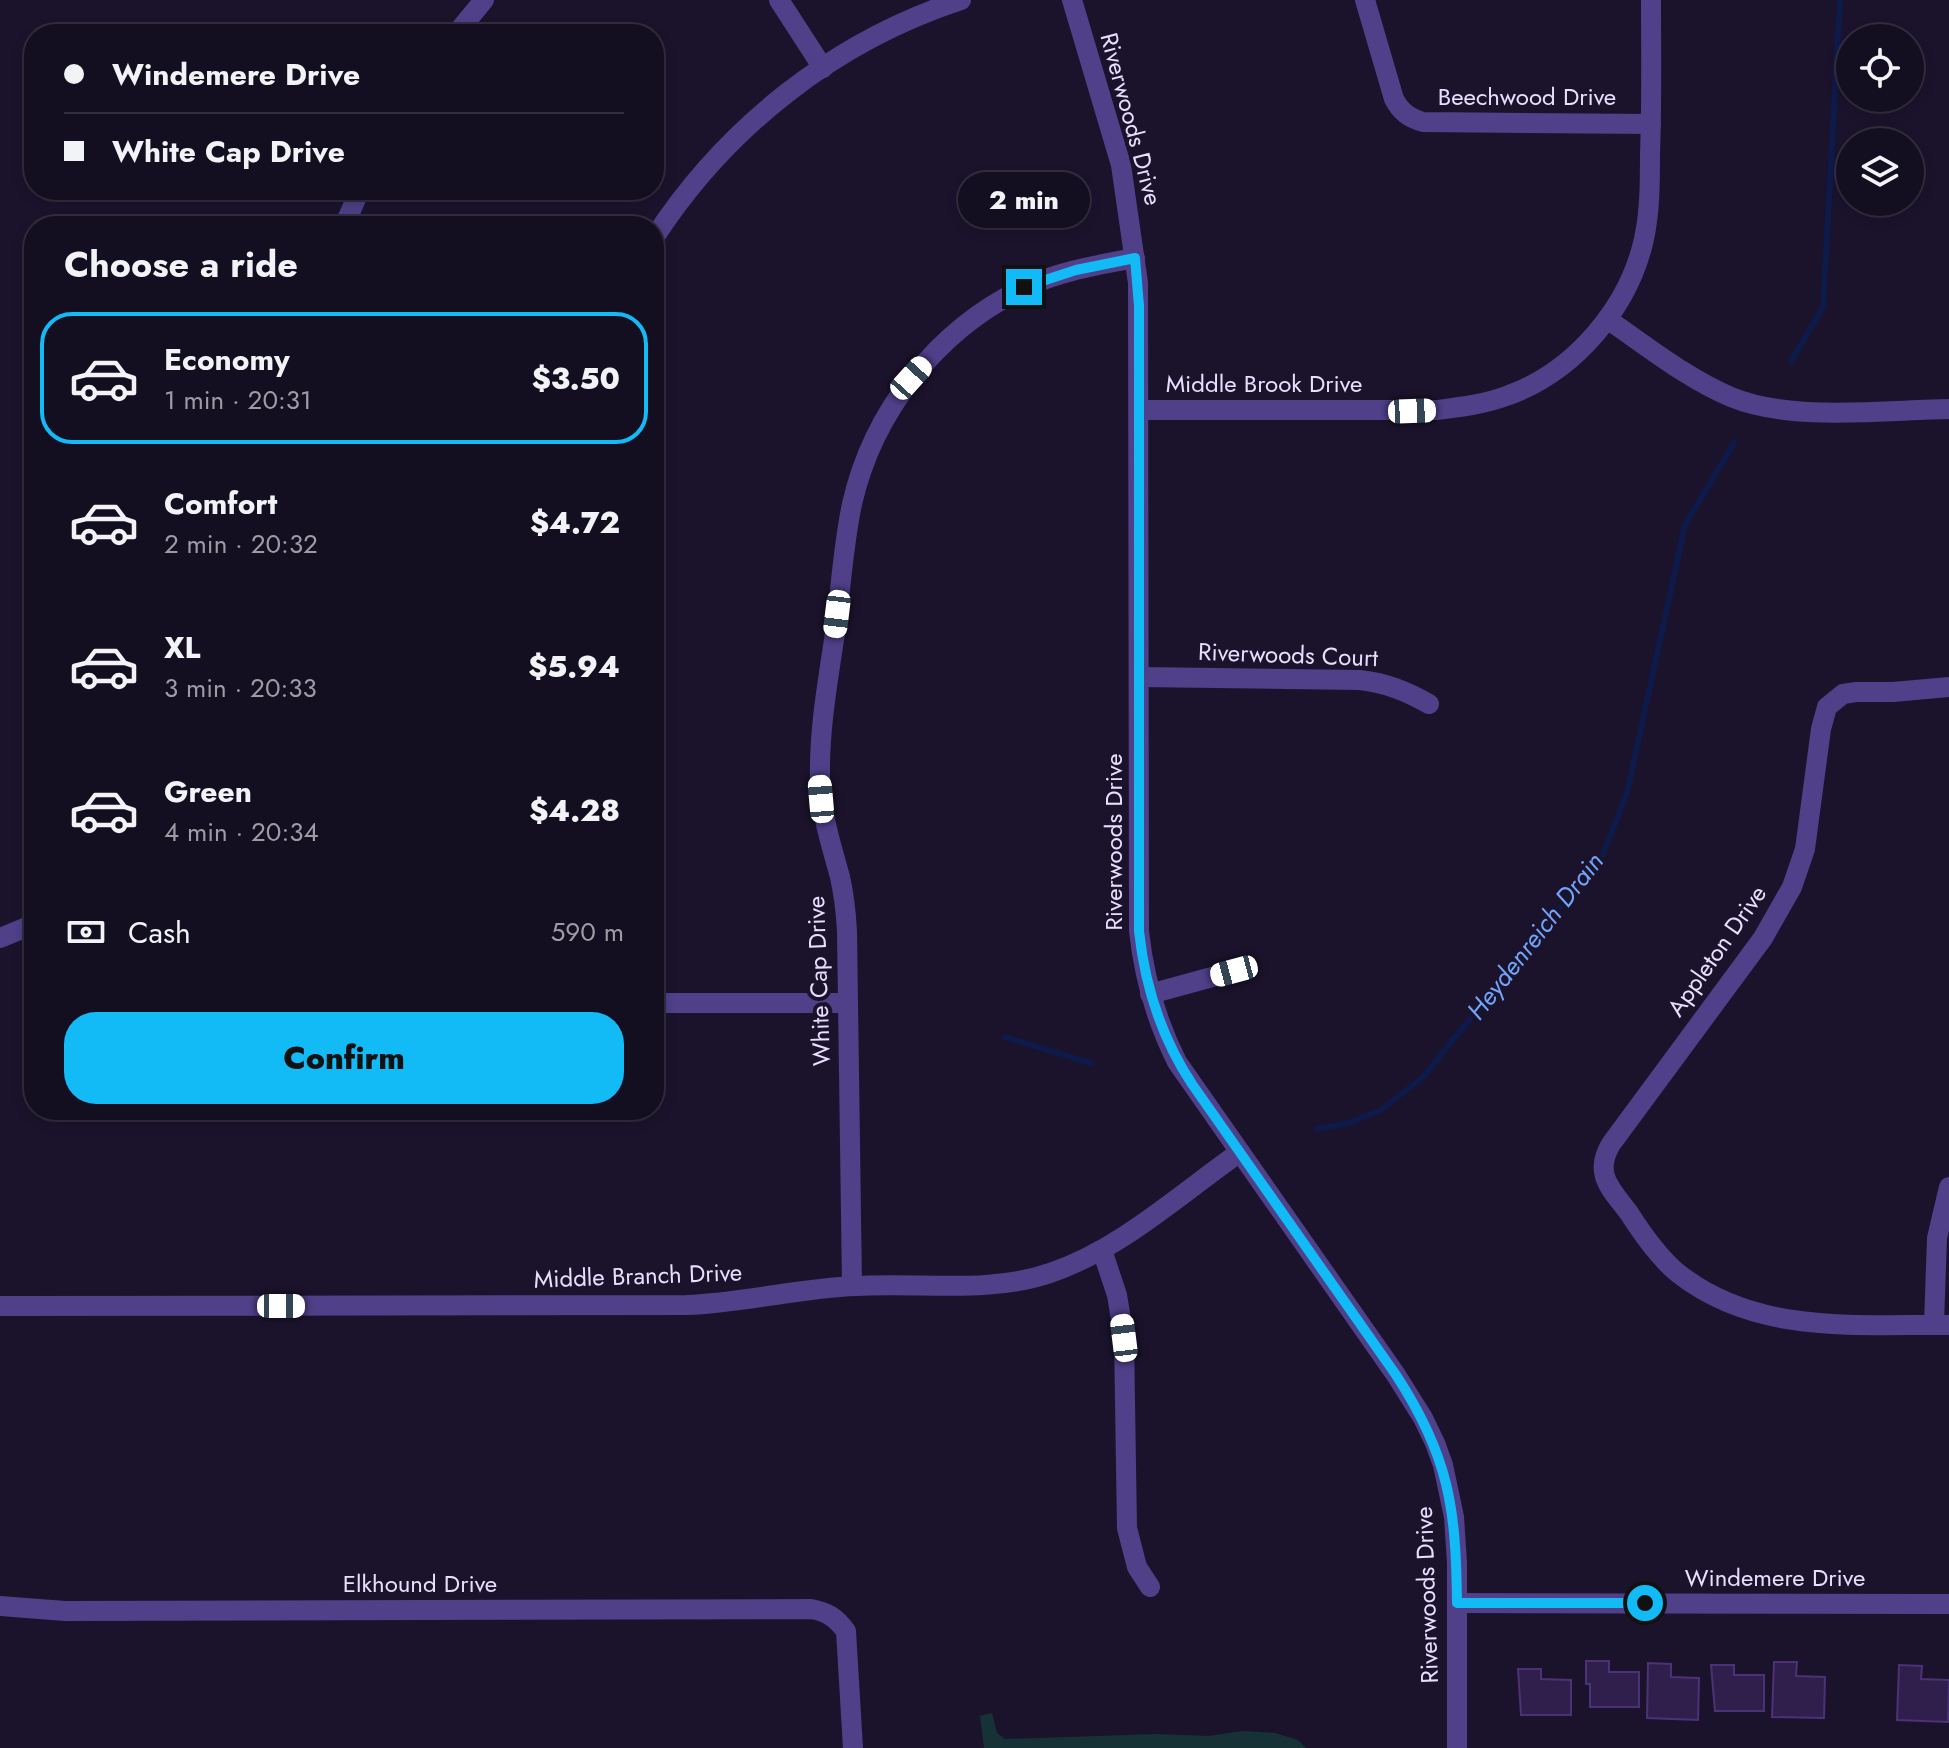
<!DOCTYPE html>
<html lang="en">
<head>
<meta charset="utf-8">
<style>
	:root { --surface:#140e21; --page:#1d172a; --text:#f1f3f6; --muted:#9d9ca5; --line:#332e3f; --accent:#12baf6 }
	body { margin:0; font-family:Jost,sans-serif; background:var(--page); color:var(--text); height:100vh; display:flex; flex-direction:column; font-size:30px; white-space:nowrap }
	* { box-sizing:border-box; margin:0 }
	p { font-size:26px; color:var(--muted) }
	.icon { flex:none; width:44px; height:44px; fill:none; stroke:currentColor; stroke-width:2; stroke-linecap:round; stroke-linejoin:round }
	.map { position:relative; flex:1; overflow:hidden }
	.sheet { position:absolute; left:24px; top:216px; width:640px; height:904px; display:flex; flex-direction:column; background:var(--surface); border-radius:32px; box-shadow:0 4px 12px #0003,0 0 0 2px var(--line) }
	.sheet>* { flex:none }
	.top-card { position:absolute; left:24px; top:24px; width:640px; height:176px; border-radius:32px; box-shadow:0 4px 12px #0003,0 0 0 2px var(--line); display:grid; align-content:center; height:176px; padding:0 40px; background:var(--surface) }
	.buttons { position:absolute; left:1836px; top:24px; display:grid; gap:16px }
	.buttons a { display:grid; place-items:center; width:88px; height:88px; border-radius:50%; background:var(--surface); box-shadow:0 4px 12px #0003,0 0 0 2px var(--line); font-size:40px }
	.end { position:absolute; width:36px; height:36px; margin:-18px; border:10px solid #12baf6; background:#111; box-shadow:0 0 0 4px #111 }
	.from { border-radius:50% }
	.bubble { position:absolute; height:56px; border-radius:28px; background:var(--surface); box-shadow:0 4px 12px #0003,0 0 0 2px var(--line); font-size:26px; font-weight:800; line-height:56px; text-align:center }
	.car { position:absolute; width:24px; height:48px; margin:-24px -12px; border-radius:10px; box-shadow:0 0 6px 2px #0007; background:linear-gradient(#fff 24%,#345 0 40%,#fff 0 76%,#345 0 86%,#fff 0) }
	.top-card b { display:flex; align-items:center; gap:28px; height:76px; font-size:30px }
	.top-card b+b { border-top:2px solid var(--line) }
	.top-card i { width:20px; height:20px; background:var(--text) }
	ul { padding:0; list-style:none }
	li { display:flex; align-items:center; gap:24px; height:132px; margin:0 16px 12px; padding:0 24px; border:4px solid transparent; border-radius:32px }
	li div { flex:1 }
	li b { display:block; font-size:30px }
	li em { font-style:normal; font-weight:800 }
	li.active { border-color:var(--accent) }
	li>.icon { width:72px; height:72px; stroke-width:1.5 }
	h2 { padding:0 40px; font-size:36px; line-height:96px }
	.pay { display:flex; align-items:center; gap:20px; height:88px; padding:0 40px; font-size:30px }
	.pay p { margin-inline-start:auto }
	.action { display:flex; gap:16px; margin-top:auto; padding:16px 40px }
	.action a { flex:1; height:92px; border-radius:32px; background:var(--accent); color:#111; font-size:32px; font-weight:800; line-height:92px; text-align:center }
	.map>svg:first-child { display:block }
	.green { fill:#163236 }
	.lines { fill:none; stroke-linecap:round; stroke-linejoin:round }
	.stream { stroke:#0e1a4a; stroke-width:6 }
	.building { fill:#301f4c; stroke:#4b3277; stroke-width:2 }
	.minor { stroke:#4f4089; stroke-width:20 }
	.route { stroke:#12baf6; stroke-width:10 }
	.labels { text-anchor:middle; stroke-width:8; stroke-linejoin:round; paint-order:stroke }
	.street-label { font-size:24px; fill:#e7dffe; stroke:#1b132c }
	.water-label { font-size:26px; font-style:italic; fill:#71a4fa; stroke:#1b132c }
</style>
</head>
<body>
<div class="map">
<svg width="1949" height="1748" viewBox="0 0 1949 1748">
	<rect width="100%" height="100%" fill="#1b132c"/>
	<path class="green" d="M 992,1713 L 997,1733 L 1005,1739 L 1156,1734 L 1209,1736 L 1242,1731 L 1275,1733 L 1298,1740 L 1306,1748 L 984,1748 L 980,1716 Z"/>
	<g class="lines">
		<g class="stream">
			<path d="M 1791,362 L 1823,307 L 1840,0"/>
			<path d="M 1005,1037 L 1091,1063"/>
			<path d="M 1317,1129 L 1349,1123 L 1381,1110 L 1423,1077 L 1603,854 L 1627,793 L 1685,525 L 1734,443"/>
		</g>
	</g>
	<g class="building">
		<path d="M 1586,1661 L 1609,1661 L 1609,1672 L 1639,1672 L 1639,1707 L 1590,1707 L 1590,1684 L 1586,1684 Z"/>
		<path d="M 1774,1662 L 1797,1662 L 1796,1676 L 1825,1677 L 1824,1718 L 1772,1717 Z"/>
		<path d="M 1648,1663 L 1671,1664 L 1671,1677 L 1699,1678 L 1698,1720 L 1647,1718 Z"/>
		<path d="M 1711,1665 L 1734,1665 L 1734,1675 L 1764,1675 L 1764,1711 L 1715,1711 Z"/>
		<path d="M 1899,1665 L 1922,1666 L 1921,1679 L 1949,1680 L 1948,1722 L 1897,1720 Z"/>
		<path d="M 1518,1669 L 1541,1669 L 1541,1679 L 1571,1680 L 1571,1715 L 1521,1715 Z"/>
	</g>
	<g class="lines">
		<g class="minor">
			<path d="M 779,0 L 823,68"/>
			<path d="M 1072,0 L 1121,165 L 1138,283 L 1139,931 C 1144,978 1156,1020 1177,1062 L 1396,1375 L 1423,1418 L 1435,1443 L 1443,1465 L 1454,1517 L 1457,1563 L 1457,1748"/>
			<path d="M 1365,0 L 1394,99 C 1401,112 1409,118 1423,122 L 1651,124"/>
			<path d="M 456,34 L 484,0"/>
			<path d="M 220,226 L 221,226"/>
			<path d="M 344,226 L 360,190"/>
			<path d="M 654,238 C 726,127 835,41 961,0"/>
			<path d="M 1607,319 C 1647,346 1686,378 1731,397 C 1791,422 1884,410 1949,409"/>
			<path d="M 1139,410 L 1437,410 C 1461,407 1486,404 1509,395 C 1575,371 1629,307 1644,239 C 1650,211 1650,182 1650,153 C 1652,102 1651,51 1651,0"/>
			<path d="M 1140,677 L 1360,680 C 1386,683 1406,691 1429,704"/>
			<path d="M 1949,687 L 1893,692 L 1856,692 L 1843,694 L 1827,707 L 1821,729 L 1805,849 L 1792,887 L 1763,938 L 1611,1144 C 1593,1174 1611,1189 1629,1213 C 1643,1235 1659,1258 1679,1274 C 1757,1335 1856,1324 1949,1325"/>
			<path d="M 0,938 L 34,924"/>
			<path d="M 1150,994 L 1234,971"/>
			<path d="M 654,1003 L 848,1003"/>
			<path d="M 1102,1250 L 1117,1295 L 1124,1338 L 1127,1528 L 1137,1567 L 1150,1587"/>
			<path d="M 852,1286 L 847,931 C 846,913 844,895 840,877 C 831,844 820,811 820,776 C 819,724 830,670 837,619 C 841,581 844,542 852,504 C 873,411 938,329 1024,288 C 1059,271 1098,265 1135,258"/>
			<path d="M 0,1306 L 687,1305 C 744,1303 799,1288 856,1286 C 920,1282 989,1294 1050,1273 C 1121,1249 1180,1194 1240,1152"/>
			<path d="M 1934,1324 L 1937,1238 L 1949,1187"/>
			<path d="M 1457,1603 L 1949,1604"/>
			<path d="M 0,1606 L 65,1611 L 811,1609 C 828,1612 836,1618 846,1631 L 853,1748"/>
		</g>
	</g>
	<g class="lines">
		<path class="route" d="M 1024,287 L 1076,270 L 1135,258 L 1139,306 L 1139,931 C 1145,987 1161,1037 1192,1084 L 1396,1375 C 1449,1456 1456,1508 1457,1603 L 1645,1603"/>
	</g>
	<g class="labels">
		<g class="street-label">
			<text x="1527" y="105">Beechwood Drive</text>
			<text transform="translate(1131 119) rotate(75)" y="8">Riverwoods Drive</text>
			<text x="1264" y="392">Middle Brook Drive</text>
			<text transform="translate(1288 655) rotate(2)" y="8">Riverwoods Court</text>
			<text transform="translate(1114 842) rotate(-90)" y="8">Riverwoods Drive</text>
			<text transform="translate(1717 951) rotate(-55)" y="8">Appleton Drive</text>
			<text transform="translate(819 981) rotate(-92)" y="8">White Cap Drive</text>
			<text transform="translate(638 1276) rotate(-2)" y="8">Middle Branch Drive</text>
			<text x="1775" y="1586">Windemere Drive</text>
			<text x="420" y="1592">Elkhound Drive</text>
			<text transform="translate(1427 1595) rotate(-92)" y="8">Riverwoods Drive</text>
		</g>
		<g class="water-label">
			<text transform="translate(1535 936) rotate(-52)" y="9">Heydenreich Drain</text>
		</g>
	</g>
</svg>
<div class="buttons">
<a><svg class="icon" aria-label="locate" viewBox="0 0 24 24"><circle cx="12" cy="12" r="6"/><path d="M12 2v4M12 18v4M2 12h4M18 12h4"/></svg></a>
<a><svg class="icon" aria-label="layers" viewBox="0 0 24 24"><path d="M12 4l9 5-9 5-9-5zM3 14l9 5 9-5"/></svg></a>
</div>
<i class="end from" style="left:1645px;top:1603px"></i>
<i class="end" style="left:1024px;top:287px"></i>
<div class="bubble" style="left:958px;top:172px;width:132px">2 min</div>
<i class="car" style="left:911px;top:378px;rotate:42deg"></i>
<i class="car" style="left:1412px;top:411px;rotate:88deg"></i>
<i class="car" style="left:837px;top:614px;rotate:187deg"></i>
<i class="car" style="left:821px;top:799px;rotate:355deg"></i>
<i class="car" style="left:1234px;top:971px;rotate:255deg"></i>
<i class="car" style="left:281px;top:1306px;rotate:90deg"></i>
<i class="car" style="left:1124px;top:1338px;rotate:353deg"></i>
<div class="top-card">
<b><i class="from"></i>Windemere Drive</b>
<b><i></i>White Cap Drive</b>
</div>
<section class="sheet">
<h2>Choose a ride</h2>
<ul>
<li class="active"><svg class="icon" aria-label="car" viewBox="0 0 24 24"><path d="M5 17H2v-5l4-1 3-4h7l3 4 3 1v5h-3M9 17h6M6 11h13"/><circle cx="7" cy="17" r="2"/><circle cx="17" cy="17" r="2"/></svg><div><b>Economy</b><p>1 min · 20:31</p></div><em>$3.50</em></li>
<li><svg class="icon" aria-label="car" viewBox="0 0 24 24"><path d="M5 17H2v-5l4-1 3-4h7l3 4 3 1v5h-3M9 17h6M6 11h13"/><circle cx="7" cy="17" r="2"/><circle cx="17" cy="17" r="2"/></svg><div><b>Comfort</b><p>2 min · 20:32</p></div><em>$4.72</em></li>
<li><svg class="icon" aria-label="car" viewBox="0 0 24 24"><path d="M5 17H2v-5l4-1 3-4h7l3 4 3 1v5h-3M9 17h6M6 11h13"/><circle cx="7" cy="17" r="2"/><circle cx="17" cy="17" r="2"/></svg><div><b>XL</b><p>3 min · 20:33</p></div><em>$5.94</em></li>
<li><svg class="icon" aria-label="car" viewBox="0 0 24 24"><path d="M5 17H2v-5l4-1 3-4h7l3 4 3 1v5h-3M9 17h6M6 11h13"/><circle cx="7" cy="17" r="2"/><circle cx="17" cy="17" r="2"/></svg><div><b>Green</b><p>4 min · 20:34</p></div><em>$4.28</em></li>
</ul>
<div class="pay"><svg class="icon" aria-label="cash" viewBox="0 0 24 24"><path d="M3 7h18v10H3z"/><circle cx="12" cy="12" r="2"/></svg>Cash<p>590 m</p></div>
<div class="action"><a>Confirm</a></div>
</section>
</div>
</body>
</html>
